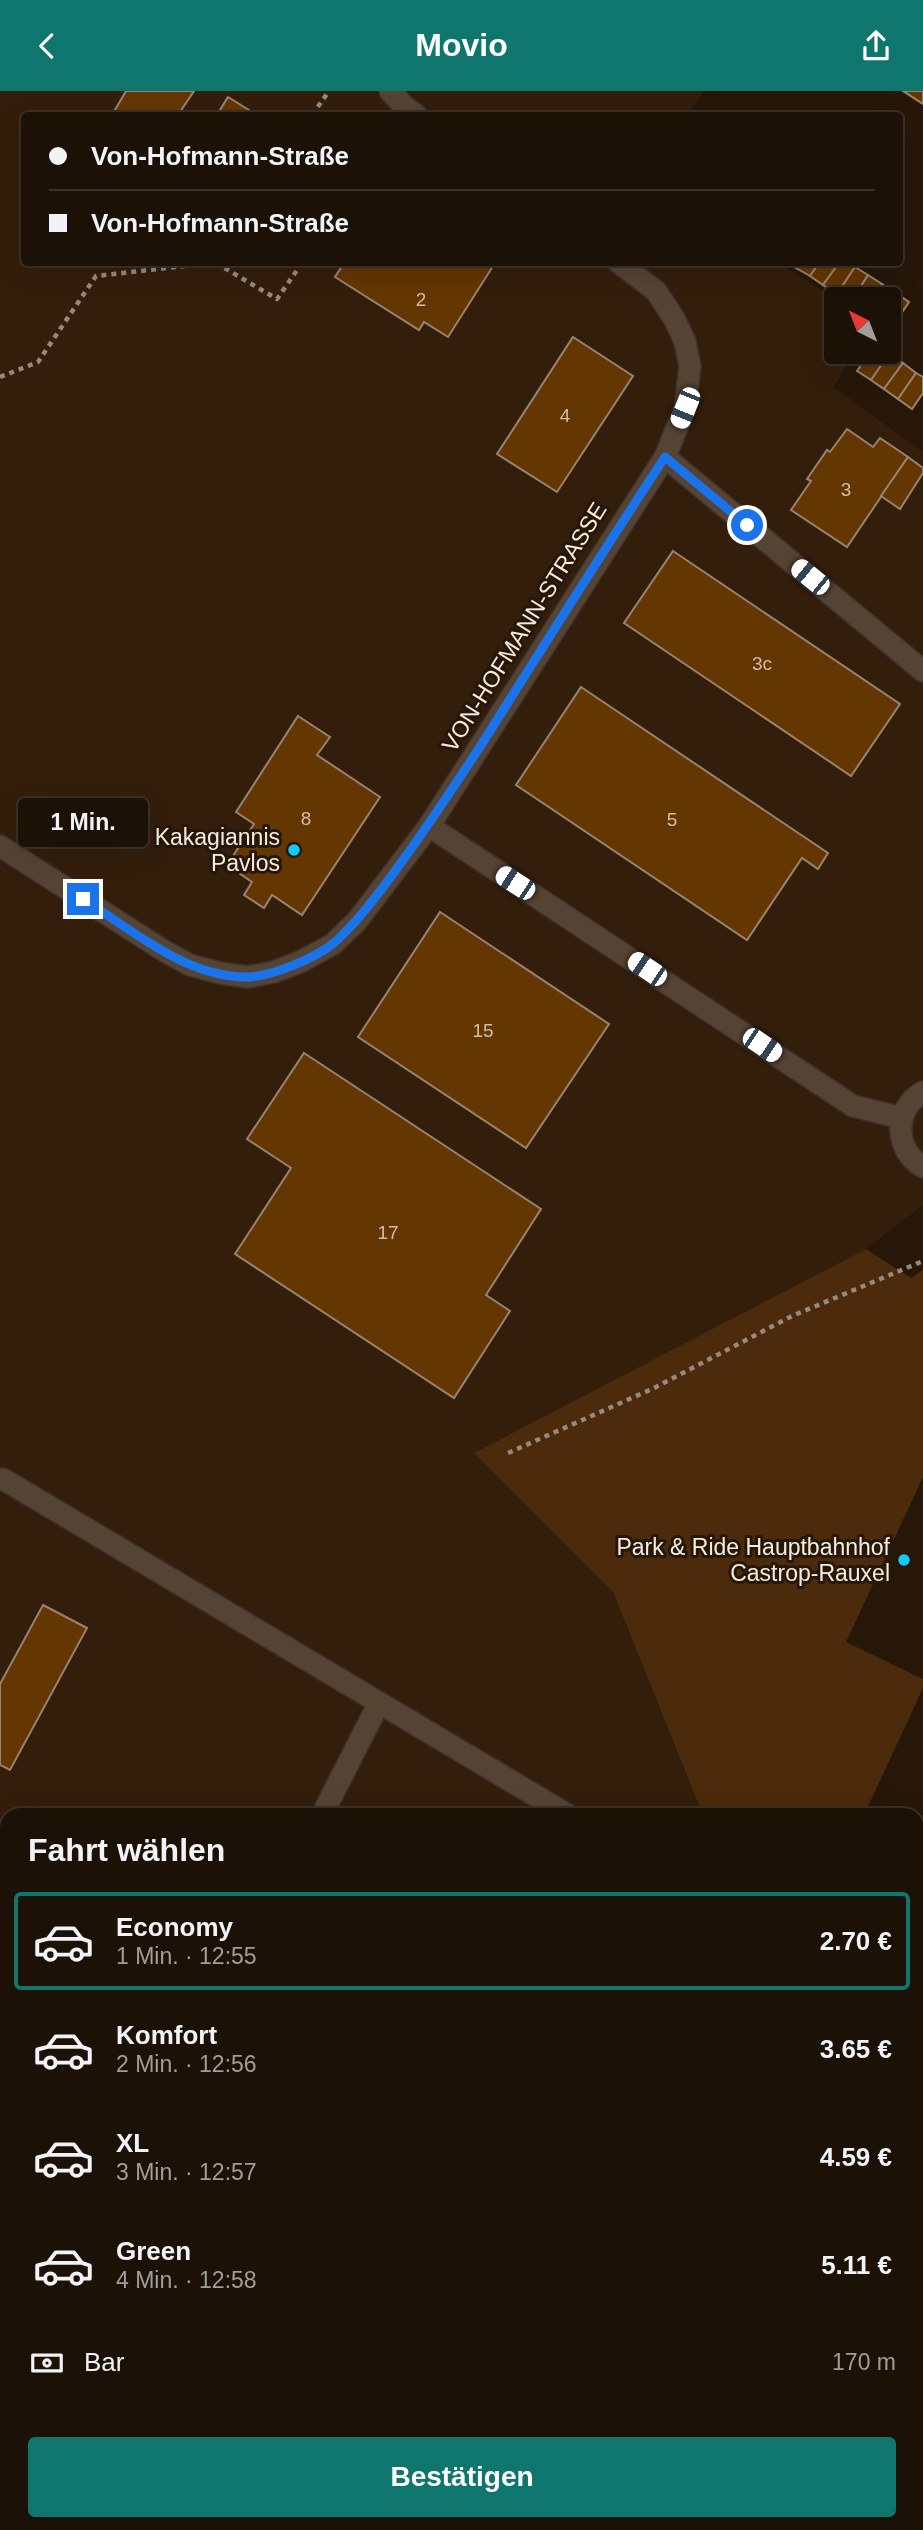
<!DOCTYPE html>
<html lang="de">
<head>
<meta charset="utf-8">
<style>
	:root { --surface:#1c1107; --page:#291f15; --text:#f1f3f6; --muted:#a09d9b; --line:#3a3128; --accent:#0f766e }
	body { margin:0; font-family:Arial,sans-serif; background:var(--page); color:var(--text); height:100vh; display:flex; flex-direction:column; font-size:26px; white-space:nowrap }
	* { box-sizing:border-box; margin:0 }
	p { font-size:23px; color:var(--muted) }
	.icon { flex:none; width:38px; height:38px; fill:none; stroke:currentColor; stroke-width:2; stroke-linecap:round; stroke-linejoin:round }
	.map { position:relative; flex:1; overflow:hidden }
	.side { position:absolute; left:0px; top:1717px; width:924px; height:723px; display:flex; flex-direction:column; background:var(--surface); border-radius:21px 21px 0 0; box-shadow:0 7px 28px #0002,0 0 0 2px var(--line) }
	.side>* { flex:none }
	.top-card { position:absolute; left:21px; top:21px; width:882px; height:154px; border-radius:7px; box-shadow:0 7px 28px #0002,0 0 0 2px var(--line); display:grid; align-content:center; height:154px; padding:0 28px; background:var(--surface) }
	.needle { width:46px; rotate:318deg }
	.controls { position:absolute; left:824px; top:196px; display:grid; gap:14px }
	.controls a { display:grid; place-items:center; width:77px; height:77px; border-radius:7px; background:var(--surface); box-shadow:0 7px 28px #0002,0 0 0 2px var(--line); font-size:35px }
	.end { position:absolute; width:32px; height:32px; margin:-16px; border:9px solid #1a73e8; background:#fff; box-shadow:0 0 0 4px #fff }
	.from { border-radius:50% }
	.bubble { position:absolute; height:49px; border-radius:7px; background:var(--surface); box-shadow:0 7px 28px #0002,0 0 0 2px var(--line); font-size:23px; font-weight:700; line-height:49px; text-align:center }
	.car { position:absolute; width:21px; height:42px; margin:-21px -10px; border-radius:9px; box-shadow:0 0 5px 2px #0007; background:linear-gradient(#fff 24%,#345 0 40%,#fff 0 76%,#345 0 86%,#fff 0) }
	.top-card b { display:flex; align-items:center; gap:24px; height:66px; font-size:26px }
	.top-card b+b { border-top:2px solid var(--line) }
	.top-card i { width:18px; height:18px; background:var(--text) }
	ul { padding:0; list-style:none }
	li { display:flex; align-items:center; gap:21px; height:98px; margin:0 14px 10px; padding:0 14px; border:4px solid transparent; border-radius:7px }
	li div { flex:1 }
	li b { display:block; font-size:26px }
	li em { font-style:normal; font-weight:700 }
	li.active { border-color:var(--accent) }
	li>.icon { width:63px; height:63px; stroke-width:1.5 }
	h2 { padding:0 28px; font-size:32px; line-height:84px }
	.pay { display:flex; align-items:center; gap:18px; height:77px; padding:0 28px; font-size:26px }
	.pay p { margin-inline-start:auto }
	.button { display:flex; gap:14px; margin-top:auto; padding:14px 28px }
	.button a { flex:1; height:80px; border-radius:7px; background:var(--accent); color:#fff; font-size:28px; font-weight:700; line-height:80px; text-align:center }
	header { display:flex; justify-content:space-between; align-items:center; height:91px; padding:0 28px; background:var(--accent); color:#fff; font-size:32px; font-weight:700 }
	.map>svg:first-child { display:block }
	.built { fill:#331e0b }
	.green { fill:#4b2b0b }
	.building { fill:#643602; stroke:#988373; stroke-width:2 }
	.lines { fill:none; stroke-linecap:round; stroke-linejoin:round }
	.minor-casing { stroke:#3d312d; stroke-width:24 }
	.path { stroke:#96897d; stroke-width:4.5; stroke-dasharray:5 5; stroke-linecap:butt }
	.minor { stroke:#554334; stroke-width:21 }
	.route { stroke:#1a73e8; stroke-width:9 }
	.poi-dot { fill:#11cafb; stroke:#261709; stroke-width:2.5 }
	.labels { text-anchor:middle; stroke-width:6; stroke-linejoin:round; paint-order:stroke }
	.number-label { font-size:19px; fill:#d2bea9 }
	.street-label { font-size:23px; fill:#f6ebe1; stroke:#261709 }
	.poi-label { font-size:23px; fill:#f6ebe1; stroke:#261709; text-anchor:end }
</style>
</head>
<body>
<header><svg class="icon" aria-label="back" viewBox="0 0 24 24"><path d="M15 5l-7 7 7 7"/></svg>Movio<svg class="icon" aria-label="share" viewBox="0 0 24 24"><path d="M12 15V3M7 8l5-5 5 5M5 13v7h14v-7"/></svg></header>
<div class="map">
<svg width="923" height="2439" viewBox="0 0 923 2439">
	<rect width="100%" height="100%" fill="#261709"/>
	<g class="built">
		<path d="M 0,0 L 704,0 L 687,24 L 24,24 L 24,172 L 779,172 L 836,208 L 836,261 L 856,261 L 833,296 L 923,361 L 923,1114 L 866,1158 L 474,1362 L 613,1501 L 703,1724 L 7,1724 L 7,2432 L 500,2433 L 497,2439 L 0,2439 Z"/>
		<path d="M 917,1866 L 923,1868 L 923,2439 L 697,2439 L 700,2432 L 917,2432 Z"/>
	</g>
	<g class="green">
		<path d="M 866,1158 L 911,1187 L 923,1179 L 923,1386 L 846,1551 L 923,1588 L 923,1597 L 864,1724 L 703,1724 L 613,1501 L 474,1362 Z"/>
		<path d="M 500,2432 L 700,2432 L 700,2433 L 697,2439 L 497,2439 Z"/>
	</g>
	<g class="building">
		<path d="M 126,0 L 194,0 L 178,24 L 112,24 Z"/>
		<path d="M 903,0 L 923,0 L 923,13 Z"/>
		<path d="M 228,6 L 257,24 L 217,24 Z"/>
		<path d="M 344,172 L 495,172 L 448,246 L 424,231 L 419,239 L 335,186 Z"/>
		<path d="M 800,172 L 819,172 L 810,185 L 796,177 Z"/>
		<path d="M 819,172 L 839,172 L 823,194 L 810,185 Z"/>
		<path d="M 839,172 L 848,172 L 855,176 L 837,203 L 823,194 Z"/>
		<path d="M 855,176 L 868,184 L 853,208 L 845,208 L 837,203 Z"/>
		<path d="M 868,184 L 882,193 L 872,208 L 853,208 Z"/>
		<path d="M 882,193 L 896,202 L 889,212 L 889,208 L 872,208 Z"/>
		<path d="M 896,202 L 909,211 L 891,238 L 889,237 L 889,212 Z"/>
		<path d="M 573,246 L 633,285 L 557,401 L 497,363 Z"/>
		<path d="M 870,261 L 889,263 L 871,289 L 857,280 Z"/>
		<path d="M 889,263 L 903,272 L 884,298 L 871,289 Z"/>
		<path d="M 903,272 L 916,282 L 898,308 L 884,298 Z"/>
		<path d="M 916,282 L 923,286 L 923,302 L 912,318 L 898,308 Z"/>
		<path d="M 847,338 L 873,356 L 880,347 L 908,366 L 847,456 L 791,419 L 811,390 L 807,388 L 827,359 L 830,361 Z"/>
		<path d="M 908,366 L 923,377 L 923,382 L 900,418 L 881,405 Z"/>
		<path d="M 673,460 L 900,613 L 851,685 L 624,532 Z"/>
		<path d="M 581,596 L 828,762 L 818,778 L 802,767 L 747,849 L 516,694 Z"/>
		<path d="M 298,625 L 330,646 L 317,664 L 380,706 L 302,824 L 272,804 L 264,817 L 244,804 L 252,791 L 227,774 L 254,733 L 236,721 Z"/>
		<path d="M 440,821 L 609,933 L 526,1057 L 358,946 Z"/>
		<path d="M 304,962 L 541,1118 L 486,1204 L 510,1220 L 454,1307 L 235,1163 L 291,1077 L 247,1048 Z"/>
		<path d="M 43,1514 L 87,1537 L 10,1679 L 0,1674 L 0,1593 Z"/>
		<path d="M 380,2432 L 467,2432 L 464,2439 L 378,2439 Z"/>
	</g>
	<g class="lines">
		<defs>
			<g id="minor">
				<path d="M 390,0 L 405,16 L 416,24"/>
				<path d="M 665,366 L 923,580"/>
				<path d="M 429,735 L 853,1015 L 902,1027"/>
				<path d="M 0,755 L 166,861 L 190,874 L 220,882 L 248,886 L 274,881 L 302,870 L 333,853 L 357,830 L 429,735 L 665,366 L 685,317 L 690,275 L 685,251 L 675,229 L 656,200 L 619,172"/>
				<path d="M 923,1001 C 893,1018 894,1059 923,1076"/>
				<path d="M 3,1388 L 568,1724"/>
				<path d="M 333,1724 L 326,1716 L 379,1612"/>
				<path d="M 0,2206 L 7,2230"/>
				<path d="M 0,2271 L 7,2260"/>
			</g>
		</defs>
		<use href="#minor" class="minor-casing"/>
		<g class="path">
			<path d="M 312,24 L 329,0"/>
			<path d="M 216,172 L 277,208 L 302,172"/>
			<path d="M 0,286 L 38,271 L 96,185 L 211,172"/>
			<path d="M 508,1362 L 652,1298 L 792,1225 L 923,1170"/>
		</g>
		<use href="#minor" class="minor"/>
	</g>
	<g class="lines">
		<path class="route" d="M 83,808 C 132,839 187,887 248,886 C 273,885 316,867 335,851 C 355,833 371,812 387,791 C 421,745 452,699 483,651 C 543,556 603,460 665,366 L 747,434"/>
	</g>
	<g class="poi-dot">
		<circle cx="294" cy="759" r="7"/>
		<circle cx="904" cy="1469" r="7"/>
	</g>
	<g class="labels">
		<g class="number-label">
			<text x="421" y="215">2</text>
			<text x="565" y="331">4</text>
			<text x="846" y="405">3</text>
			<text x="762" y="579">3c</text>
			<text x="306" y="734">8</text>
			<text x="672" y="735">5</text>
			<text x="483" y="946">15</text>
			<text x="388" y="1148">17</text>
		</g>
		<g class="street-label">
			<text transform="translate(524 536) rotate(-58)" y="8">VON-HOFMANN-STRASSE</text>
		</g>
		<g class="poi-label">
			<text x="280" y="754">Kakagiannis<tspan x="280" dy="26">Pavlos</tspan></text>
			<text x="890" y="1464">Park &amp; Ride Hauptbahnhof<tspan x="890" dy="26">Castrop-Rauxel</tspan></text>
		</g>
	</g>
</svg>
<div class="controls">
<a><svg class="needle" viewBox="-14 -14 28 28"><path d="M0-13l5 13h-10z" fill="#e53935"/><path d="M0 13l5-13h-10z" fill="#a09d9b"/></svg></a>
</div>
<i class="end from" style="left:747px;top:434px"></i>
<i class="end" style="left:83px;top:808px"></i>
<div class="bubble" style="left:18px;top:707px;width:130px">1 Min.</div>
<i class="car" style="left:685px;top:317px;rotate:202deg"></i>
<i class="car" style="left:810px;top:486px;rotate:309deg"></i>
<i class="car" style="left:515px;top:792px;rotate:303deg"></i>
<i class="car" style="left:647px;top:878px;rotate:304deg"></i>
<i class="car" style="left:762px;top:954px;rotate:124deg"></i>
<div class="top-card">
<b><i class="from"></i>Von-Hofmann-Straße</b>
<b><i></i>Von-Hofmann-Straße</b>
</div>
<section class="side">
<h2>Fahrt wählen</h2>
<ul>
<li class="active"><svg class="icon" aria-label="car" viewBox="0 0 24 24"><path d="M5 17H2v-5l4-1 3-4h7l3 4 3 1v5h-3M9 17h6M6 11h13"/><circle cx="7" cy="17" r="2"/><circle cx="17" cy="17" r="2"/></svg><div><b>Economy</b><p>1 Min. · 12:55</p></div><em>2.70 €</em></li>
<li><svg class="icon" aria-label="car" viewBox="0 0 24 24"><path d="M5 17H2v-5l4-1 3-4h7l3 4 3 1v5h-3M9 17h6M6 11h13"/><circle cx="7" cy="17" r="2"/><circle cx="17" cy="17" r="2"/></svg><div><b>Komfort</b><p>2 Min. · 12:56</p></div><em>3.65 €</em></li>
<li><svg class="icon" aria-label="car" viewBox="0 0 24 24"><path d="M5 17H2v-5l4-1 3-4h7l3 4 3 1v5h-3M9 17h6M6 11h13"/><circle cx="7" cy="17" r="2"/><circle cx="17" cy="17" r="2"/></svg><div><b>XL</b><p>3 Min. · 12:57</p></div><em>4.59 €</em></li>
<li><svg class="icon" aria-label="car" viewBox="0 0 24 24"><path d="M5 17H2v-5l4-1 3-4h7l3 4 3 1v5h-3M9 17h6M6 11h13"/><circle cx="7" cy="17" r="2"/><circle cx="17" cy="17" r="2"/></svg><div><b>Green</b><p>4 Min. · 12:58</p></div><em>5.11 €</em></li>
</ul>
<div class="pay"><svg class="icon" aria-label="cash" viewBox="0 0 24 24"><path d="M3 7h18v10H3z"/><circle cx="12" cy="12" r="2"/></svg>Bar<p>170 m</p></div>
<div class="button"><a>Bestätigen</a></div>
</section>
</div>
</body>
</html>
